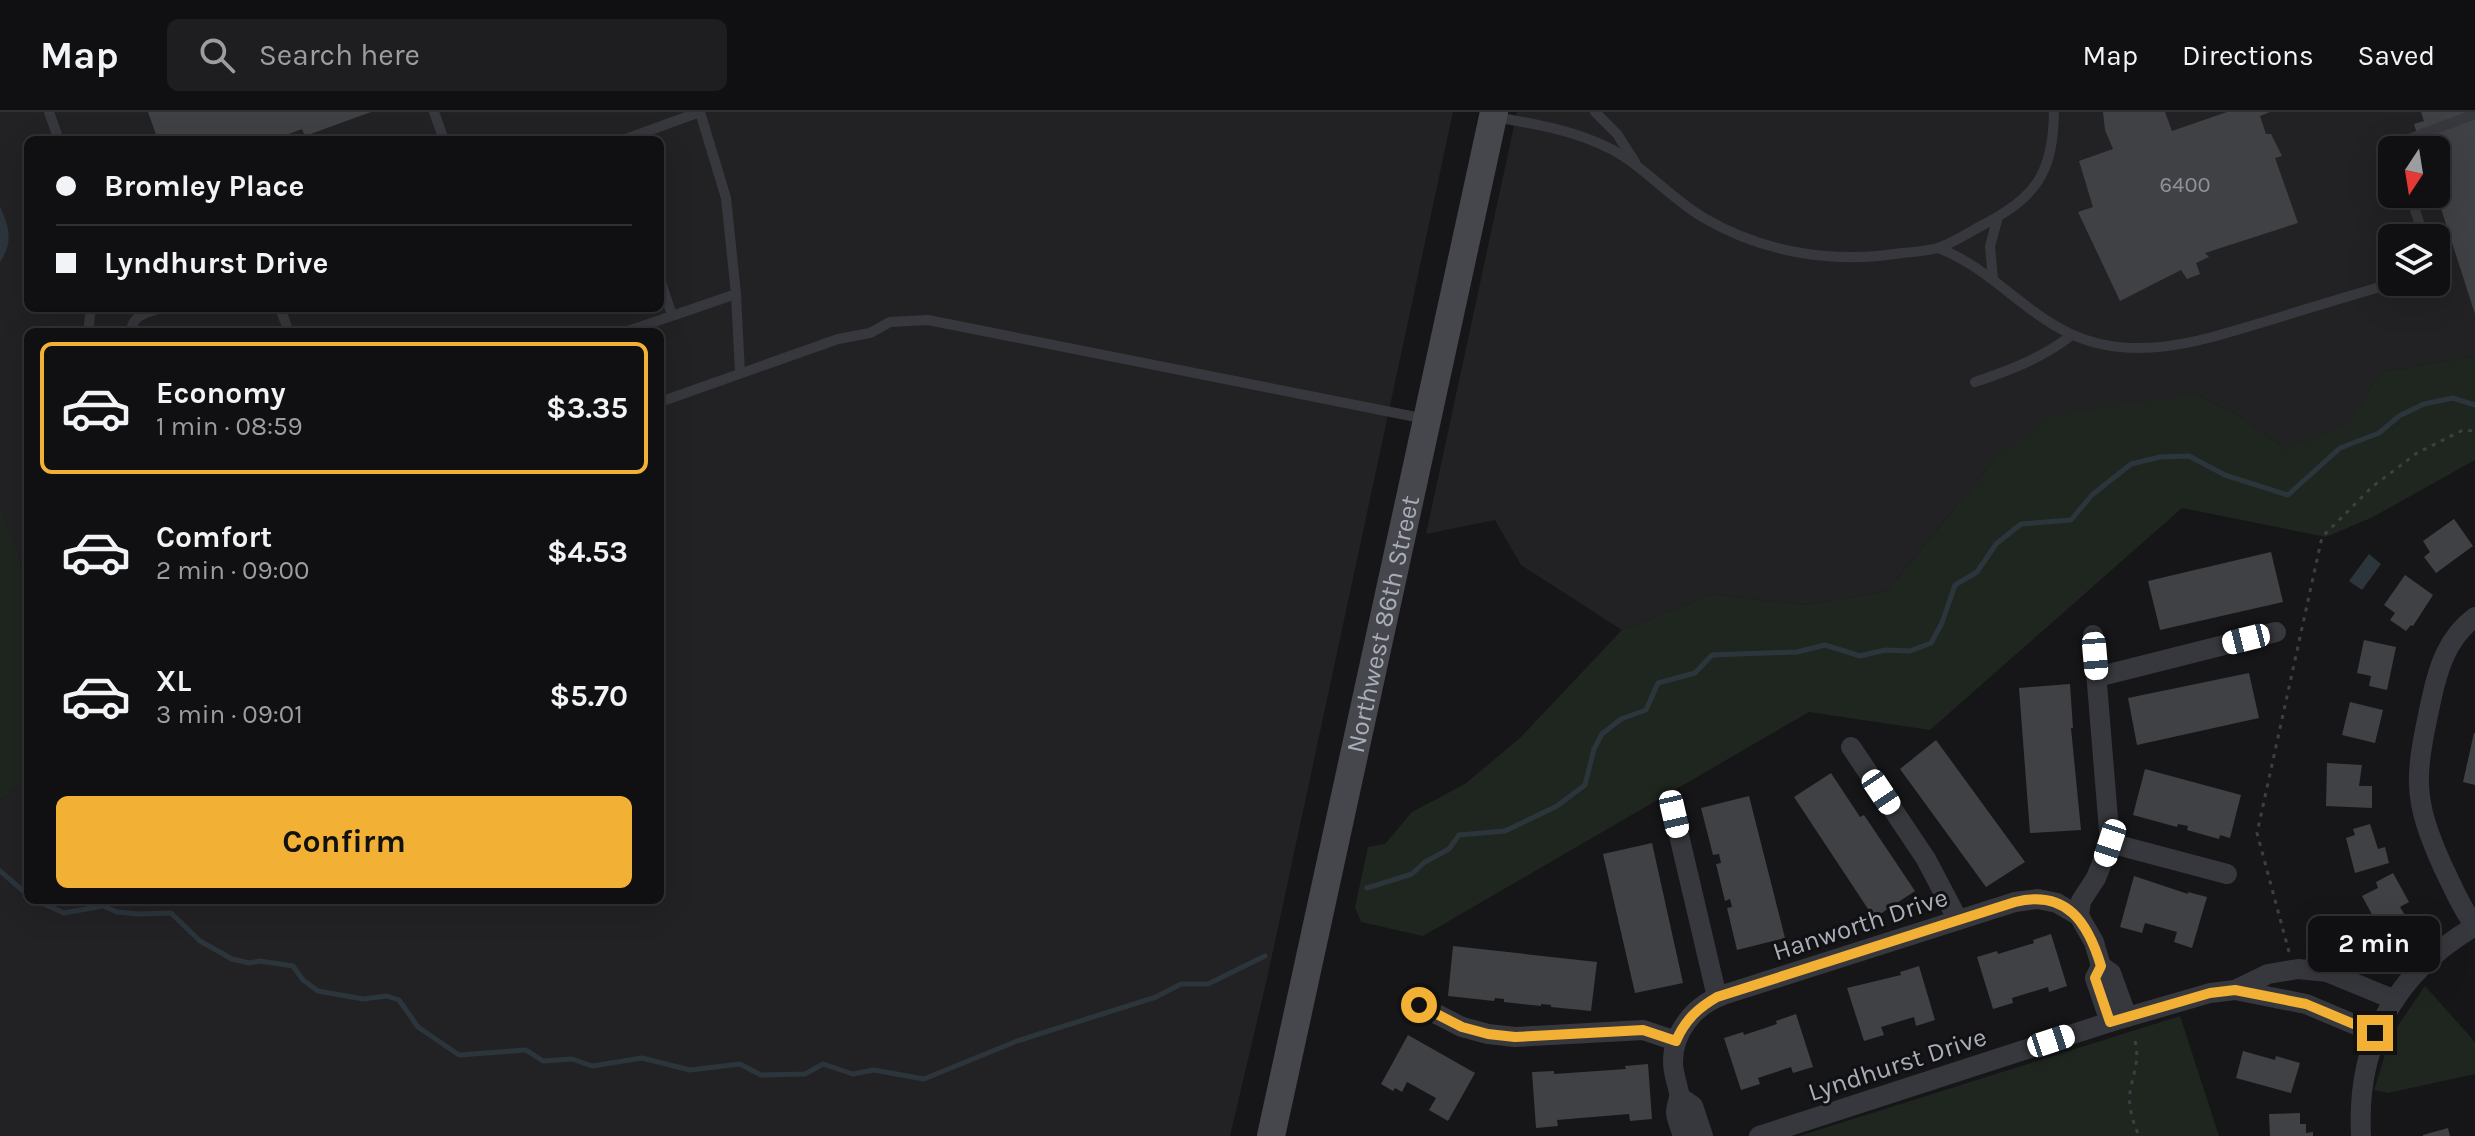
<!DOCTYPE html>
<html lang="en">
<head>
<meta charset="utf-8">
<style>
	:root { --surface:#101012; --page:#1e1e20; --text:#f1f3f6; --muted:#9c9d9f; --line:#303032; --accent:#f2b134 }
	body { margin:0; font-family:Karla,sans-serif; background:var(--page); color:var(--text); height:100vh; display:flex; flex-direction:column; font-size:30px; white-space:nowrap }
	* { box-sizing:border-box; margin:0 }
	p { font-size:26px; color:var(--muted) }
	.icon { flex:none; width:44px; height:44px; fill:none; stroke:currentColor; stroke-width:2; stroke-linecap:round; stroke-linejoin:round }
	.map { position:relative; flex:1; overflow:hidden }
	.drawer { position:absolute; left:24px; top:216px; width:640px; height:576px; display:flex; flex-direction:column; background:var(--surface); border-radius:12px; box-shadow:0 8px 32px #0002,0 0 0 2px var(--line) }
	.drawer>* { flex:none }
	.hud { position:absolute; left:24px; top:24px; width:640px; height:176px; border-radius:12px; box-shadow:0 8px 32px #0002,0 0 0 2px var(--line); display:grid; align-content:center; height:176px; padding:0 32px; background:var(--surface) }
	.needle { width:52px; rotate:192deg }
	.tools { position:absolute; left:2378px; top:24px; display:grid; gap:16px }
	.tools a { display:grid; place-items:center; width:72px; height:72px; border-radius:12px; background:var(--surface); box-shadow:0 8px 32px #0002,0 0 0 2px var(--line); font-size:40px }
	.end { position:absolute; width:36px; height:36px; margin:-18px; border:10px solid #f2b134; background:#111; box-shadow:0 0 0 4px #111 }
	.from { border-radius:50% }
	.bubble { position:absolute; height:56px; border-radius:12px; background:var(--surface); box-shadow:0 8px 32px #0002,0 0 0 2px var(--line); font-size:26px; font-weight:700; line-height:56px; text-align:center }
	.car { position:absolute; width:24px; height:48px; margin:-24px -12px; border-radius:10px; box-shadow:0 0 6px 2px #0007; background:linear-gradient(#fff 24%,#345 0 40%,#fff 0 76%,#345 0 86%,#fff 0) }
	.hud b { display:flex; align-items:center; gap:28px; height:76px; font-size:30px }
	.hud b+b { border-top:2px solid var(--line) }
	.hud i { width:20px; height:20px; background:var(--text) }
	ul { padding:14px 0 0; list-style:none }
	li { display:flex; align-items:center; gap:24px; height:132px; margin:0 16px 12px; padding:0 16px; border:4px solid transparent; border-radius:12px }
	li div { flex:1 }
	li b { display:block; font-size:30px }
	li em { font-style:normal; font-weight:700 }
	li.current { border-color:var(--accent) }
	li>.icon { width:72px; height:72px; stroke-width:1.5 }
	.cta { display:flex; gap:16px; margin-top:auto; padding:16px 32px }
	.cta a { flex:1; height:92px; border-radius:12px; background:var(--accent); color:#111; font-size:32px; font-weight:700; line-height:92px; text-align:center }
	header { display:flex; align-items:center; gap:48px; box-sizing:border-box; height:112px; padding:0 40px; background:var(--surface); border-bottom:2px solid var(--line) }
	header strong { font-size:38px }
	nav { display:flex; gap:44px; margin-inline-start:auto; font-size:28px }
	.search { width:560px; height:72px; background:var(--page); display:flex; align-items:center; gap:20px; box-sizing:border-box; padding:0 28px; border-radius:12px; color:var(--muted); font-size:30px }
	.map>svg:first-child { display:block }
	.built { fill:#222225; fill-rule:evenodd }
	.green { fill:#1e261f }
	.water { fill:#2c353c }
	.lines { fill:none; stroke-linecap:round; stroke-linejoin:round }
	.stream { stroke:#2c353c; stroke-width:5 }
	.building { fill:#404145 }
	.path { stroke:#3d3f44; stroke-width:3; stroke-dasharray:4 6; stroke-linecap:butt }
	.lane { stroke:#37383d; stroke-width:10 }
	.street { stroke:#37383d; stroke-width:20 }
	.secondary { stroke:#45474d; stroke-width:28 }
	.route { stroke:#f2b134; stroke-width:10 }
	.labels { text-anchor:middle; stroke-width:6; stroke-linejoin:round; paint-order:stroke }
	.number-label { font-size:22px; fill:#8e929b }
	.street-label { font-size:26px; fill:#a8adb8; stroke:#111113 }
</style>
</head>
<body>
<header>
<strong>Map</strong>
<div class="search"><svg class="icon" aria-label="search" viewBox="0 0 24 24"><circle cx="10" cy="10" r="6"/><path d="M15 15l6 6"/></svg>Search here</div>
<nav><a>Map</a><a>Directions</a><a>Saved</a></nav>
</header>
<div class="map">
<svg width="2475" height="1024" viewBox="0 0 2475 1024">
	<rect width="100%" height="100%" fill="#161618"/>
	<g class="built">
		<path d="M 0,0 L 1453,0 L 1267,867 L 1230,1024 L 0,1024 L 0,688 L 28,667 L 28,788 L 660,788 L 660,220 L 28,220 L 28,468 L 0,393 ZM 28,28 L 660,28 L 660,196 L 28,196 Z"/>
		<path d="M 1517,0 L 2475,0 L 2475,244 L 2381,260 L 2348,314 L 2286,337 L 2233,300 L 2195,282 L 1996,346 L 1887,479 L 1806,493 L 1712,482 L 1622,518 L 1521,453 L 1495,408 L 1426,422 ZM 2392,38 L 2436,38 L 2436,82 L 2392,82 ZM 2392,126 L 2436,126 L 2436,170 L 2392,170 Z"/>
	</g>
	<g class="green">
		<path d="M 2475,244 L 2475,348 L 2373,405 L 2326,425 L 2182,396 L 1930,618 L 1809,600 L 1423,824 L 1361,810 L 1355,795 L 1368,735 L 1385,732 L 1412,700 L 1465,672 L 1520,626 L 1622,518 L 1712,482 L 1806,493 L 1887,479 L 1996,346 L 2050,304 L 2195,282 L 2233,300 L 2286,337 L 2348,313 L 2381,260 Z"/>
		<path d="M 0,393 L 28,468 L 28,667 L 0,688 Z"/>
		<path d="M 2425,874 L 2475,930 L 2475,962 L 2388,981 L 2374,978 L 2391,924 Z"/>
		<path d="M 2180,904 L 2219,1024 L 1799,1024 Z"/>
	</g>
	<g class="water">
		<path d="M 0,94 C 9,116 14,129 0,150 Z"/>
		<path d="M 2369,442 L 2381,452 L 2362,478 L 2349,469 Z"/>
	</g>
	<g class="lines">
		<g class="stream">
			<path d="M 0,759 L 28,783"/>
			<path d="M 1367,776 L 1412,762 L 1425,750 L 1449,737 L 1459,723 L 1505,719 L 1557,694 L 1585,673 L 1594,637 L 1602,622 L 1621,607 L 1646,598 L 1658,571 L 1695,561 L 1712,543 L 1797,540 L 1825,533 L 1860,544 L 1885,538 L 1910,539 L 1931,531 L 1942,511 L 1955,473 L 1977,460 L 1996,432 L 2021,412 L 2071,408 L 2092,383 L 2131,352 L 2160,345 L 2189,344 L 2225,363 L 2288,383 L 2340,336 L 2379,321 L 2399,304 L 2424,292 L 2453,286 L 2475,293"/>
			<path d="M 35,788 L 64,801 L 103,794 L 117,800 L 139,802 L 171,801 L 200,829 L 232,847 L 249,851 L 260,849 L 293,854 L 303,868 L 318,879 L 363,887 L 387,884 L 399,888 L 418,915 L 459,943 L 526,938 L 543,949 L 572,947 L 592,954 L 642,946 L 690,958 L 740,952 L 761,963 L 805,962 L 823,952 L 853,962 L 874,958 L 924,967 L 1017,929 L 1156,885 L 1181,872 L 1208,872 L 1265,844"/>
		</g>
	</g>
	<g class="building">
		<path d="M 148,0 L 371,0 L 305,24 L 302,17 L 273,28 L 158,28 Z"/>
		<path d="M 2103,0 L 2165,0 L 2172,19 L 2227,0 L 2270,0 L 2260,4 L 2266,22 L 2271,22 L 2282,44 L 2275,46 L 2298,111 L 2205,141 L 2209,145 L 2196,151 L 2200,162 L 2187,167 L 2181,158 L 2120,189 L 2078,100 L 2093,95 L 2079,49 L 2113,37 L 2105,18 Z"/>
		<path d="M 2421,0 L 2475,0 L 2475,202 L 2436,81 L 2436,38 L 2422,38 L 2414,12 L 2424,9 Z"/>
		<path d="M 2454,407 L 2473,434 L 2436,461 L 2424,445 L 2430,440 L 2423,429 Z"/>
		<path d="M 2271,440 L 2283,490 L 2160,518 L 2148,469 Z"/>
		<path d="M 2405,463 L 2433,483 L 2413,514 L 2411,513 L 2406,519 L 2390,508 L 2395,501 L 2384,493 Z"/>
		<path d="M 2364,528 L 2396,535 L 2387,578 L 2369,574 L 2371,564 L 2357,561 Z"/>
		<path d="M 2249,561 L 2259,606 L 2137,633 L 2128,586 Z"/>
		<path d="M 2070,572 L 2073,616 L 2071,616 L 2081,718 L 2030,721 L 2019,576 Z"/>
		<path d="M 2350,590 L 2383,598 L 2375,631 L 2342,623 Z"/>
		<path d="M 2474,621 L 2475,621 L 2475,673 L 2463,670 Z"/>
		<path d="M 1936,628 L 2025,750 L 1986,775 L 1900,657 Z"/>
		<path d="M 2327,651 L 2362,653 L 2359,674 L 2372,674 L 2372,696 L 2326,694 Z"/>
		<path d="M 2145,657 L 2241,683 L 2230,726 L 2220,723 L 2219,727 L 2187,718 L 2188,714 L 2178,712 L 2177,715 L 2133,703 Z"/>
		<path d="M 1831,661 L 1860,705 L 1864,703 L 1915,779 L 1874,806 L 1794,685 Z"/>
		<path d="M 1749,684 L 1785,826 L 1737,838 L 1727,796 L 1732,795 L 1730,787 L 1725,789 L 1716,752 L 1721,751 L 1719,742 L 1713,743 L 1701,696 Z"/>
		<path d="M 2370,712 L 2378,737 L 2385,735 L 2389,751 L 2355,761 L 2346,726 L 2355,723 L 2353,717 Z"/>
		<path d="M 1652,731 L 1683,871 L 1635,881 L 1603,742 Z"/>
		<path d="M 2393,761 L 2409,790 L 2400,795 L 2406,805 L 2381,819 L 2362,784 L 2378,776 L 2376,770 Z"/>
		<path d="M 2134,764 L 2188,782 L 2188,780 L 2207,785 L 2192,836 L 2174,830 L 2177,820 L 2145,811 L 2142,821 L 2120,815 Z"/>
		<path d="M 2051,822 L 2067,874 L 2049,880 L 2048,875 L 2012,886 L 2013,891 L 1993,897 L 1977,845 L 1997,839 L 1998,842 L 2034,831 L 2033,828 Z"/>
		<path d="M 1453,834 L 1597,850 L 1591,899 L 1551,895 L 1551,893 L 1541,892 L 1541,894 L 1504,890 L 1504,887 L 1495,886 L 1494,889 L 1448,884 Z"/>
		<path d="M 1919,854 L 1935,908 L 1916,914 L 1914,905 L 1881,915 L 1884,923 L 1864,929 L 1847,876 L 1901,863 L 1900,860 Z"/>
		<path d="M 1796,902 L 1813,955 L 1793,961 L 1791,955 L 1758,966 L 1760,972 L 1741,978 L 1724,926 L 1743,920 L 1744,923 L 1777,912 L 1776,909 Z"/>
		<path d="M 1408,923 L 1475,961 L 1448,1009 L 1429,998 L 1436,986 L 1407,970 L 1402,980 L 1395,976 L 1393,979 L 1381,972 Z"/>
		<path d="M 2243,939 L 2275,948 L 2276,944 L 2300,951 L 2291,981 L 2236,966 Z"/>
		<path d="M 1648,952 L 1652,1007 L 1630,1009 L 1629,1002 L 1557,1008 L 1558,1014 L 1536,1016 L 1532,960 L 1554,959 L 1554,962 L 1626,957 L 1625,954 Z"/>
		<path d="M 2300,1001 L 2300,1012 L 2306,1012 L 2306,1021 L 2313,1020 L 2313,1024 L 2270,1024 L 2269,1002 Z"/>
		<path d="M 2448,1016 L 2450,1024 L 2423,1024 L 2423,1023 Z"/>
	</g>
	<g class="lines">
		<g class="path">
			<path d="M 2289,840 L 2257,721 L 2322,425 L 2372,375 L 2417,341 L 2463,318 L 2475,319"/>
			<path d="M 2135,929 C 2140,948 2133,962 2130,980 C 2128,995 2133,1010 2139,1024"/>
		</g>
		<g class="lane">
			<path d="M 49,0 L 59,28"/>
			<path d="M 434,0 L 444,28"/>
			<path d="M 1595,0 L 1617,22 L 1635,50"/>
			<path d="M 1495,5 C 1535,12 1574,18 1611,37 C 1645,55 1670,86 1704,106 C 1764,141 1834,152 1902,141 C 1914,140 1927,139 1938,136 C 1953,131 1968,121 1981,114 C 2036,85 2053,62 2054,0"/>
			<path d="M 623,28 L 700,0"/>
			<path d="M 2403,38 L 2409,27 L 2475,2"/>
			<path d="M 2410,82 L 2424,126"/>
			<path d="M 1938,136 C 1989,155 2023,200 2071,222 C 2138,253 2209,226 2274,207 C 2315,194 2356,182 2397,170"/>
			<path d="M 660,167 L 672,203"/>
			<path d="M 1993,167 L 1990,134 L 1998,105"/>
			<path d="M 736,182 L 740,261"/>
			<path d="M 280,196 L 289,220"/>
			<path d="M 88,220 L 91,196"/>
			<path d="M 131,220 C 132,203 146,201 161,196"/>
			<path d="M 625,220 L 736,182 L 726,86 L 700,0"/>
			<path d="M 1975,270 C 2011,258 2042,246 2072,223"/>
			<path d="M 660,290 L 838,227 L 870,221 L 890,210 L 928,208 L 1426,307"/>
		</g>
		<g class="street">
			<path d="M 2097,565 L 2276,520"/>
			<path d="M 1851,635 L 1926,747 L 1958,808"/>
			<path d="M 1674,702 L 1717,885"/>
			<path d="M 2110,731 L 2227,762"/>
			<path d="M 2079,804 L 2081,789 L 2096,766 L 2110,731 L 2093,523"/>
			<path d="M 2475,814 C 2461,796 2453,775 2443,755 C 2411,684 2415,664 2431,589 C 2438,556 2447,526 2475,505"/>
			<path d="M 2101,854 L 2095,866 L 2110,910"/>
			<path d="M 2235,878 L 2306,892 L 2375,921"/>
			<path d="M 1419,893 L 1462,915 L 1488,922 L 1515,925 L 1643,918 L 1676,929"/>
			<path d="M 1680,985 L 1693,994 L 1703,1024"/>
			<path d="M 1683,1024 C 1681,1017 1676,1007 1676,1000 C 1676,993 1680,988 1679,981 C 1677,970 1673,961 1673,950 C 1673,919 1695,893 1723,883 L 2015,790 L 2038,787 L 2057,791 L 2079,804 L 2094,830 L 2101,854 L 2111,861 L 2127,905"/>
			<path d="M 1759,1024 L 2110,910 L 2210,881 L 2235,878 L 2268,862 L 2298,857 L 2327,860 L 2395,888"/>
			<path d="M 2361,1024 C 2356,930 2395,861 2475,814"/>
		</g>
		<path class="secondary" id="s1" d="M 1271,1024 L 1494,0"/>
	</g>
	<g class="lines">
		<path class="route" d="M 1419,893 L 1462,915 L 1488,922 L 1515,925 L 1643,918 L 1676,929 C 1685,908 1698,896 1717,885 L 2015,790 C 2067,777 2088,811 2101,854 L 2095,866 L 2110,910 L 2210,881 L 2235,878 L 2306,892 L 2375,921"/>
	</g>
	<g class="labels">
		<g class="number-label">
			<text x="2185" y="80">6400</text>
		</g>
		<g class="street-label">
			<text dy="9" stroke="none"><textPath href="#s1" startOffset="524">Northwest 86th Street</textPath></text>
			<text transform="translate(1860 812) rotate(-18)" y="9">Hanworth Drive</text>
			<text transform="translate(1897 952) rotate(-18)" y="9">Lyndhurst Drive</text>
		</g>
	</g>
</svg>
<div class="tools">
<a><svg class="needle" viewBox="-14 -14 28 28"><path d="M0-13l5 13h-10z" fill="#e53935"/><path d="M0 13l5-13h-10z" fill="#9c9d9f"/></svg></a>
<a><svg class="icon" aria-label="layers" viewBox="0 0 24 24"><path d="M12 4l9 5-9 5-9-5zM3 14l9 5 9-5"/></svg></a>
</div>
<i class="end from" style="left:1419px;top:893px"></i>
<i class="end" style="left:2375px;top:921px"></i>
<div class="bubble" style="left:2308px;top:804px;width:132px">2 min</div>
<i class="car" style="left:2246px;top:527px;rotate:256deg"></i>
<i class="car" style="left:2095px;top:544px;rotate:175deg"></i>
<i class="car" style="left:1881px;top:680px;rotate:146deg"></i>
<i class="car" style="left:1674px;top:702px;rotate:167deg"></i>
<i class="car" style="left:2110px;top:731px;rotate:198deg"></i>
<i class="car" style="left:2051px;top:929px;rotate:72deg"></i>
<div class="hud">
<b><i class="from"></i>Bromley Place</b>
<b><i></i>Lyndhurst Drive</b>
</div>
<section class="drawer">
<ul>
<li class="current"><svg class="icon" aria-label="car" viewBox="0 0 24 24"><path d="M5 17H2v-5l4-1 3-4h7l3 4 3 1v5h-3M9 17h6M6 11h13"/><circle cx="7" cy="17" r="2"/><circle cx="17" cy="17" r="2"/></svg><div><b>Economy</b><p>1 min · 08:59</p></div><em>$3.35</em></li>
<li><svg class="icon" aria-label="car" viewBox="0 0 24 24"><path d="M5 17H2v-5l4-1 3-4h7l3 4 3 1v5h-3M9 17h6M6 11h13"/><circle cx="7" cy="17" r="2"/><circle cx="17" cy="17" r="2"/></svg><div><b>Comfort</b><p>2 min · 09:00</p></div><em>$4.53</em></li>
<li><svg class="icon" aria-label="car" viewBox="0 0 24 24"><path d="M5 17H2v-5l4-1 3-4h7l3 4 3 1v5h-3M9 17h6M6 11h13"/><circle cx="7" cy="17" r="2"/><circle cx="17" cy="17" r="2"/></svg><div><b>XL</b><p>3 min · 09:01</p></div><em>$5.70</em></li>
</ul>
<div class="cta"><a>Confirm</a></div>
</section>
</div>
</body>
</html>
